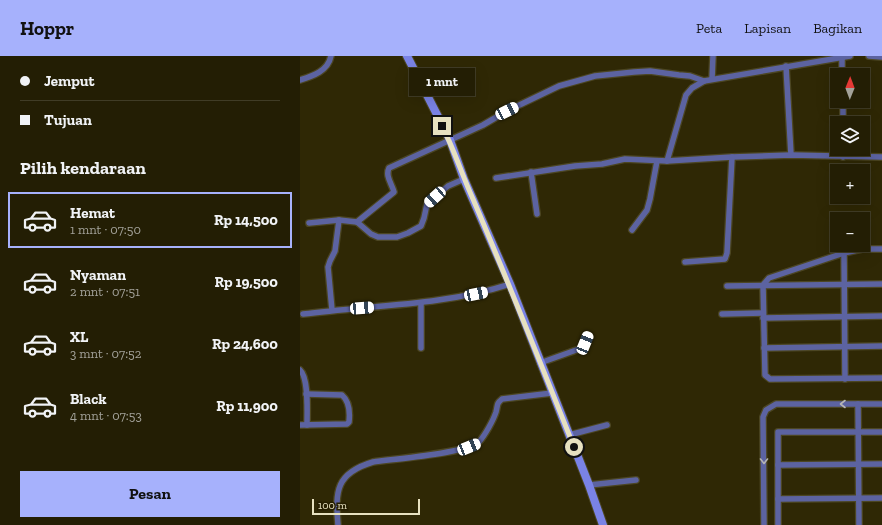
<!DOCTYPE html>
<html lang="id">
<head>
<meta charset="utf-8">
<style>
	:root { --surface:#231e04; --page:#2f2b13; --text:#f1f3f6; --muted:#a3a29a; --line:#403c26; --accent:#a6b1fc }
	body { margin:0; font-family:"Zilla Slab",serif; background:var(--page); color:var(--text); height:100vh; display:flex; flex-direction:column; font-size:15px; white-space:nowrap }
	* { box-sizing:border-box; margin:0 }
	p { font-size:13px; color:var(--muted) }
	.icon { flex:none; width:22px; height:22px; fill:none; stroke:currentColor; stroke-width:2; stroke-linecap:round; stroke-linejoin:round }
	.map { position:relative; flex:1; overflow:hidden }
	.details { display:flex; flex-direction:column; background:var(--surface); width:300px }
	.details>* { flex:none }
	.banner { display:grid; align-content:center; height:88px; padding:0 20px; background:var(--surface) }
	.needle { width:26px; rotate:1deg }
	.fabs { position:absolute; left:530px; top:12px; display:grid; gap:8px }
	.fabs a { display:grid; place-items:center; width:40px; height:40px; border-radius:0px; background:var(--surface); box-shadow:0 4px 16px #0002,0 0 0 1px var(--line); font-size:20px }
	.scale { position:absolute; left:12px; bottom:10px; width:108px; box-sizing:border-box; padding-left:4px; border:2px solid #e7e1c0; border-top:0; font-size:11px; line-height:14px; white-space:nowrap; color:#e7e1c0; -webkit-text-stroke:3px #251e00; paint-order:stroke }
	.end { position:absolute; width:18px; height:18px; margin:-9px; border:5px solid #e7e1c0; background:#111; box-shadow:0 0 0 2px #111 }
	.from { border-radius:50% }
	.bubble { position:absolute; height:28px; border-radius:0px; background:var(--surface); box-shadow:0 4px 16px #0002,0 0 0 1px var(--line); font-size:13px; font-weight:800; line-height:28px; text-align:center }
	.car { position:absolute; width:12px; height:24px; margin:-12px -6px; border-radius:5px; box-shadow:0 0 3px 1px #0007; background:linear-gradient(#fff 24%,#345 0 40%,#fff 0 76%,#345 0 86%,#fff 0) }
	.banner b { display:flex; align-items:center; gap:14px; height:38px; font-size:15px }
	.banner b+b { border-top:1px solid var(--line) }
	.banner i { width:10px; height:10px; background:var(--text) }
	ul { padding:0; list-style:none }
	li { display:flex; align-items:center; gap:12px; height:56px; margin:0 8px 6px; padding:0 12px; border:2px solid transparent; border-radius:0px }
	li div { flex:1 }
	li b { display:block; font-size:15px }
	li em { font-style:normal; font-weight:800 }
	li.selected { border-color:var(--accent) }
	li>.icon { width:36px; height:36px; stroke-width:1.5 }
	h2 { padding:0 20px; font-size:18px; line-height:48px }
	.action { display:flex; gap:8px; margin-top:auto; padding:8px 20px }
	.action a { flex:1; height:46px; border-radius:0px; background:var(--accent); color:#111; font-size:16px; font-weight:800; line-height:46px; text-align:center }
	header { display:flex; align-items:center; gap:24px; box-sizing:border-box; height:56px; padding:0 20px; background:var(--accent); color:#111 }
	header strong { font-size:19px }
	nav { display:flex; gap:22px; margin-inline-start:auto; font-size:14px }
	main { display:flex; flex:1; min-height:0 }
	.map>svg:first-child { display:block }
	.lines { fill:none; stroke-linecap:round; stroke-linejoin:round }
	.street-casing { stroke:#4c4623; stroke-width:8 }
	.secondary-casing { stroke:#4c4623; stroke-width:10 }
	.street { stroke:#5c63a1; stroke-width:5.5 }
	.secondary { stroke:#7a83e6; stroke-width:8 }
	.oneway { stroke:#b6b5b5 }
	.route { stroke:#e7e1c0; stroke-width:5 }
</style>
</head>
<body>
<header>
<strong>Hoppr</strong>
<nav><a>Peta</a><a>Lapisan</a><a>Bagikan</a></nav>
</header>
<main>
<section class="details">
<div class="banner">
<b><i class="from"></i>Jemput</b>
<b><i></i>Tujuan</b>
</div>
<h2>Pilih kendaraan</h2>
<ul>
<li class="selected"><svg class="icon" aria-label="car" viewBox="0 0 24 24"><path d="M5 17H2v-5l4-1 3-4h7l3 4 3 1v5h-3M9 17h6M6 11h13"/><circle cx="7" cy="17" r="2"/><circle cx="17" cy="17" r="2"/></svg><div><b>Hemat</b><p>1 mnt · 07:50</p></div><em>Rp 14,500</em></li>
<li><svg class="icon" aria-label="car" viewBox="0 0 24 24"><path d="M5 17H2v-5l4-1 3-4h7l3 4 3 1v5h-3M9 17h6M6 11h13"/><circle cx="7" cy="17" r="2"/><circle cx="17" cy="17" r="2"/></svg><div><b>Nyaman</b><p>2 mnt · 07:51</p></div><em>Rp 19,500</em></li>
<li><svg class="icon" aria-label="car" viewBox="0 0 24 24"><path d="M5 17H2v-5l4-1 3-4h7l3 4 3 1v5h-3M9 17h6M6 11h13"/><circle cx="7" cy="17" r="2"/><circle cx="17" cy="17" r="2"/></svg><div><b>XL</b><p>3 mnt · 07:52</p></div><em>Rp 24,600</em></li>
<li><svg class="icon" aria-label="car" viewBox="0 0 24 24"><path d="M5 17H2v-5l4-1 3-4h7l3 4 3 1v5h-3M9 17h6M6 11h13"/><circle cx="7" cy="17" r="2"/><circle cx="17" cy="17" r="2"/></svg><div><b>Black</b><p>4 mnt · 07:53</p></div><em>Rp 11,900</em></li>
</ul>
<div class="action"><a>Pesan</a></div>
</section>
<div class="map">
<svg width="582" height="469" viewBox="0 0 582 469">
	<rect width="100%" height="100%" fill="#2f2805"/>
	<g class="lines">
		<defs>
			<g id="street">
				<path d="M 569,0 L 582,1"/>
				<path d="M 486,10 L 491,99"/>
				<path d="M 542,19 L 542,0"/>
				<path d="M 412,23 L 413,0"/>
				<path d="M 0,24 C 13,20 28,15 31,0"/>
				<path d="M 543,45 L 543,67"/>
				<path d="M 543,101 L 543,93"/>
				<path d="M 367,105 L 386,39 L 392,32 L 404,25 L 550,0"/>
				<path d="M 231,116 L 237,158"/>
				<path d="M 196,122 L 275,110 L 302,108 L 325,103 L 367,105 L 432,101 L 491,99 L 582,101"/>
				<path d="M 57,166 L 94,136 C 92,128 85,120 89,112 L 183,69 L 207,55 L 259,30 L 295,20 L 334,16 L 350,15 L 379,19 L 390,20 L 404,25"/>
				<path d="M 9,167 L 39,164 L 57,166 L 71,178 L 78,181 L 97,181 L 108,177 L 121,170 L 124,162 L 127,148 L 148,130 L 164,123"/>
				<path d="M 332,174 L 347,154 L 350,143 L 357,105"/>
				<path d="M 582,193 L 562,193 L 544,197 L 469,222 L 463,229 L 465,319 L 470,323 L 582,322"/>
				<path d="M 544,197 L 545,323"/>
				<path d="M 385,206 L 425,203 L 427,197 L 432,101"/>
				<path d="M 427,230 L 582,228"/>
				<path d="M 32,254 L 28,211 L 30,205 L 35,195 L 39,164"/>
				<path d="M 3,258 C 72,249 142,250 210,228"/>
				<path d="M 422,258 L 463,257"/>
				<path d="M 463,262 L 582,260"/>
				<path d="M 121,292 L 121,247"/>
				<path d="M 464,292 L 582,290"/>
				<path d="M 240,307 L 279,293 L 285,287 L 288,279"/>
				<path d="M 0,314 C 9,322 7,356 7,369"/>
				<path d="M 558,348 L 559,469"/>
				<path d="M 0,369 L 47,368 L 49,366 C 50,357 49,345 42,339 L 6,338"/>
				<path d="M 269,379 L 307,369"/>
				<path d="M 478,409 L 582,408"/>
				<path d="M 289,429 L 336,424"/>
				<path d="M 478,443 L 582,442"/>
				<path d="M 38,469 C 35,435 36,417 73,406 C 92,403 169,397 179,386 C 185,379 193,365 196,356 C 198,349 196,348 202,343 L 252,337"/>
				<path d="M 464,469 L 463,361 L 466,354 L 476,348 L 582,348"/>
				<path d="M 478,469 L 478,376 L 582,376"/>
			</g>
			<path id="secondary" d="M 107,0 L 150,84 L 164,123 L 210,228 L 289,429 L 303,469"/>
		</defs>
		<use href="#street" class="street-casing"/>
		<use href="#secondary" class="secondary-casing"/>
		<use href="#street" class="street"/>
		<use href="#secondary" class="secondary"/>
	</g>
	<defs><path id="oneway-chevron" d="M-2-3.5L2.5 0L-2 3.5" fill="none" stroke-width="1.6" stroke-linecap="round" stroke-linejoin="round"/></defs>
	<g class="oneway">
		<use href="#oneway-chevron" transform="translate(543 348) rotate(180)"/>
		<use href="#oneway-chevron" transform="translate(464 405) rotate(90)"/>
	</g>
	<g class="lines">
		<path class="route" d="M 142,70 C 154,93 162,119 173,143 C 208,225 241,308 274,391"/>
	</g>
</svg>
<div class="fabs">
<a><svg class="needle" viewBox="-14 -14 28 28"><path d="M0-13l5 13h-10z" fill="#e53935"/><path d="M0 13l5-13h-10z" fill="#a3a29a"/></svg></a>
<a><svg class="icon" aria-label="layers" viewBox="0 0 24 24"><path d="M12 4l9 5-9 5-9-5zM3 14l9 5 9-5"/></svg></a>
<a>+</a>
<a>−</a>
</div>
<div class="scale">100 m</div>
<i class="end from" style="left:274px;top:391px"></i>
<i class="end" style="left:142px;top:70px"></i>
<div class="bubble" style="left:109px;top:12px;width:66px">1 mnt</div>
<i class="car" style="left:207px;top:55px;rotate:64deg"></i>
<i class="car" style="left:135px;top:141px;rotate:228deg"></i>
<i class="car" style="left:176px;top:238px;rotate:78deg"></i>
<i class="car" style="left:62px;top:252px;rotate:86deg"></i>
<i class="car" style="left:285px;top:287px;rotate:22deg"></i>
<i class="car" style="left:169px;top:391px;rotate:68deg"></i>
</div>
</main>
</body>
</html>
